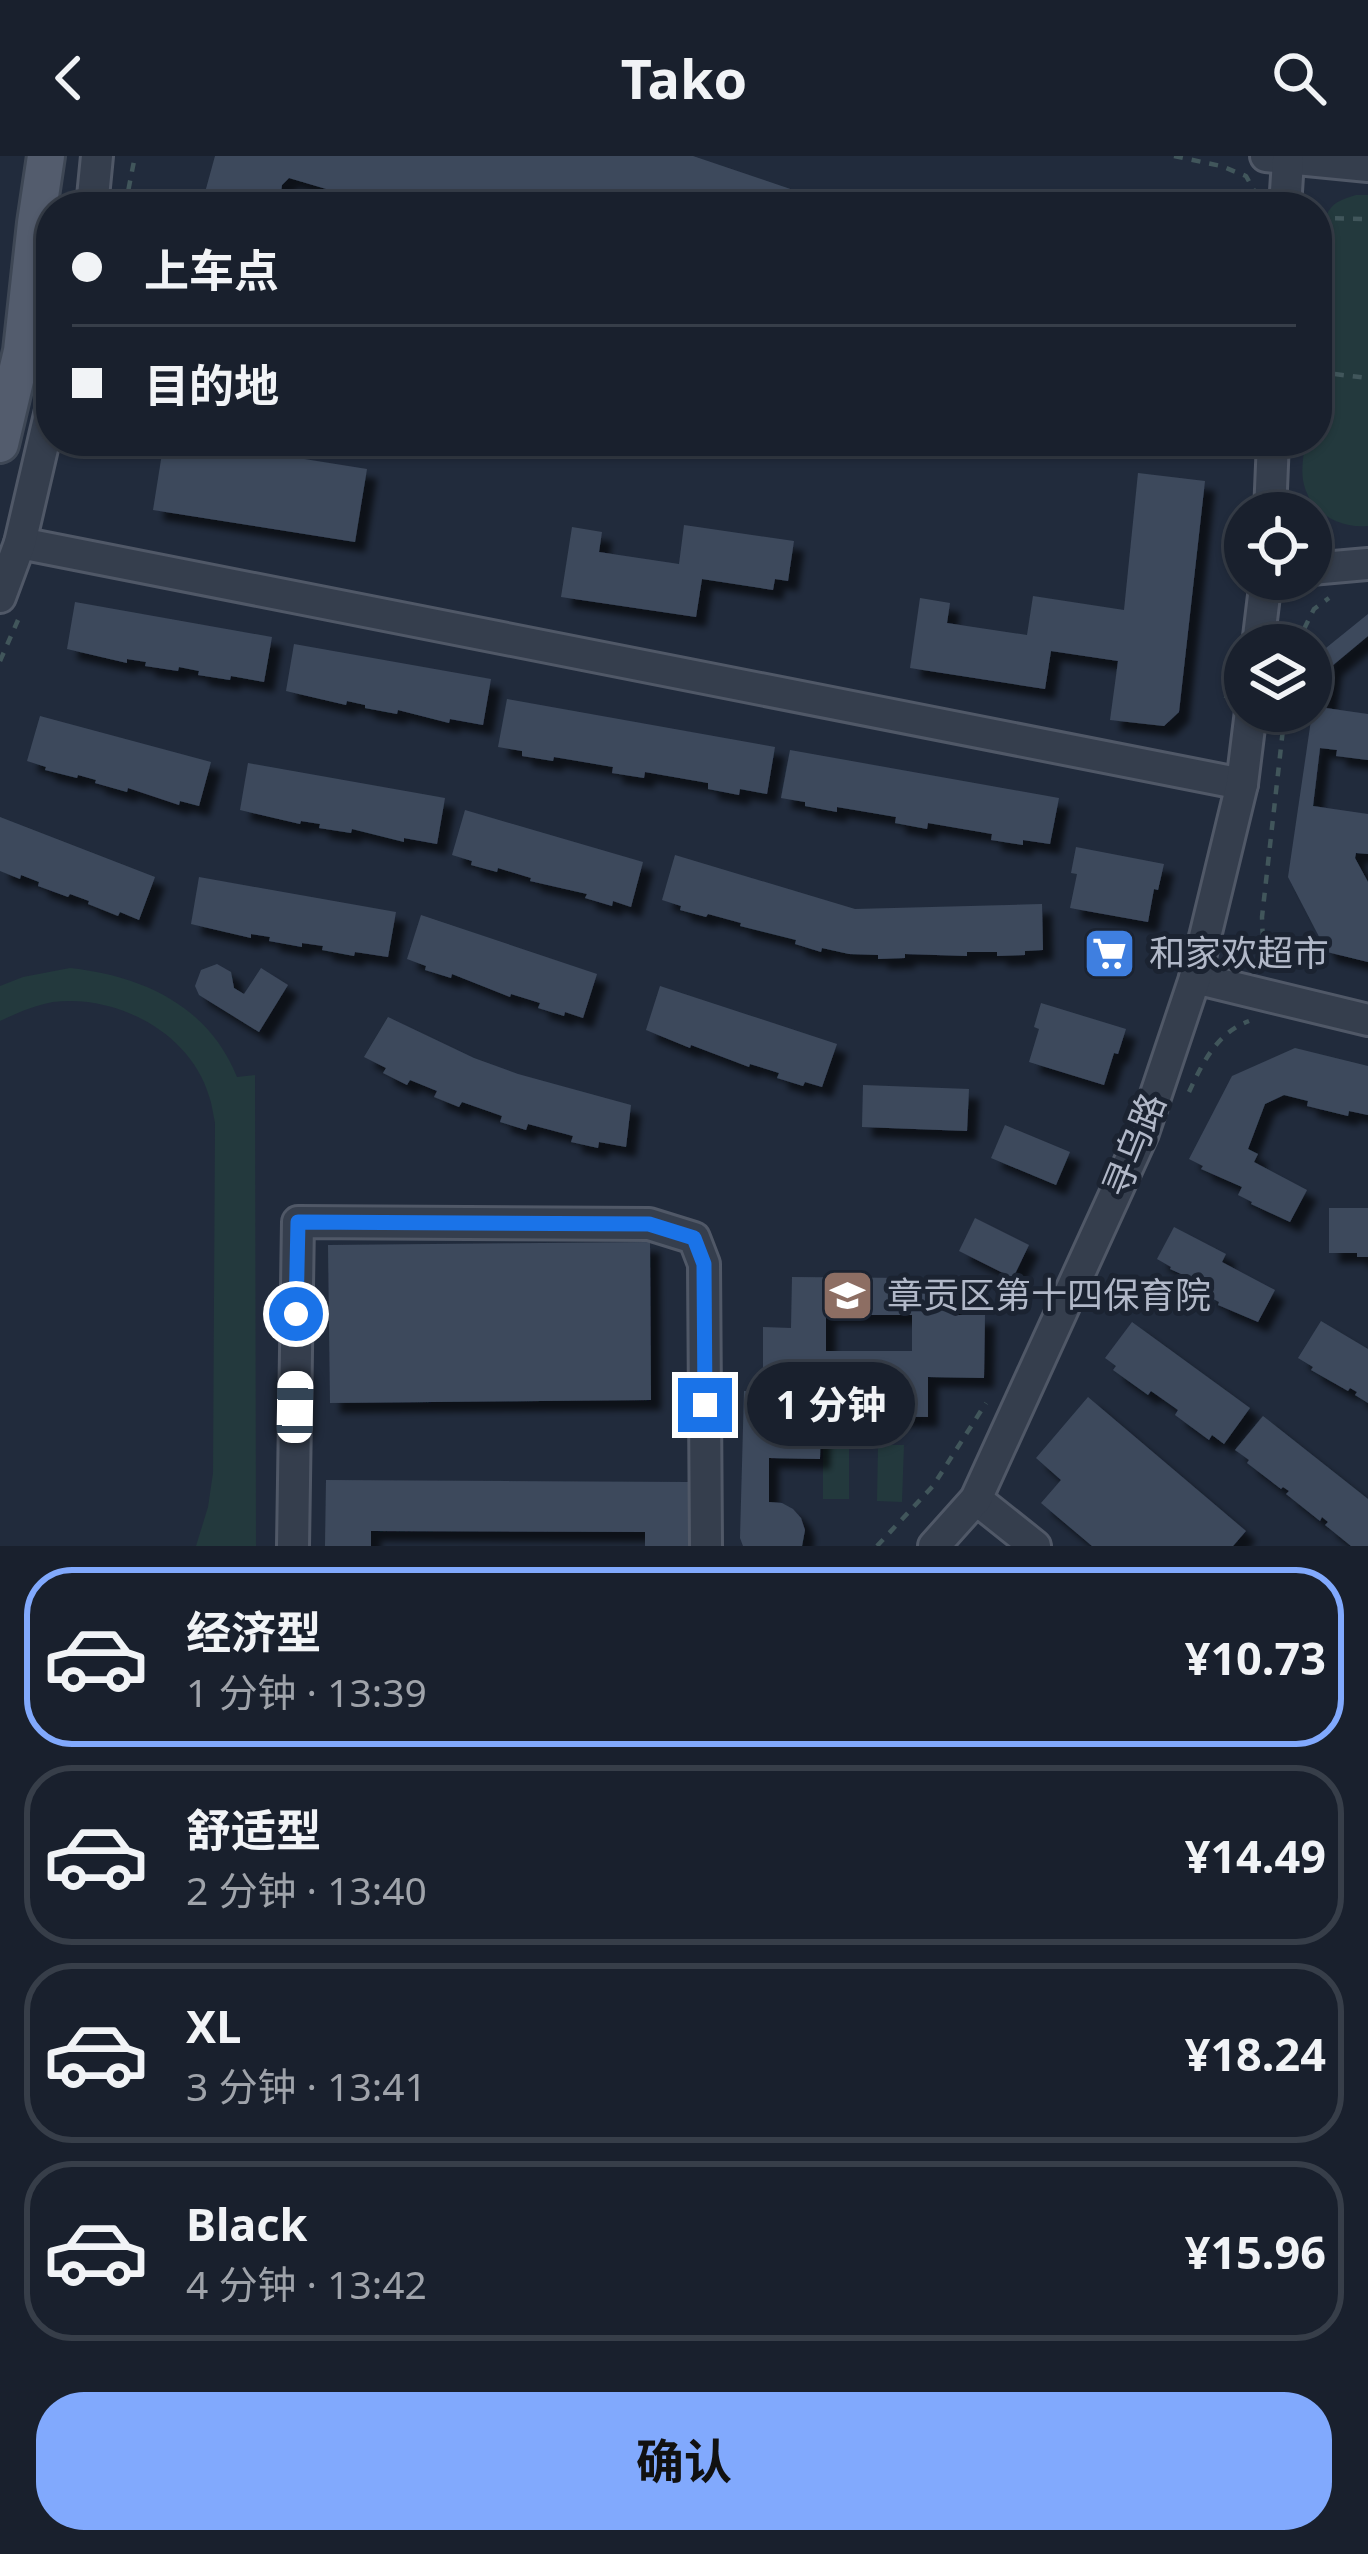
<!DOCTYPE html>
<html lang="zh">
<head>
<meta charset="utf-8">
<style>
	:root { --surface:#19202d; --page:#222835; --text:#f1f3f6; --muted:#9fa3aa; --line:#373e49; --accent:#81a9fd }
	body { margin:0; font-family:"Noto Sans","Noto Sans SC",sans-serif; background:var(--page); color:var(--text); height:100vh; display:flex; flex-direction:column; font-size:45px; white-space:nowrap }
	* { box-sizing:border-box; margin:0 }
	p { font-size:39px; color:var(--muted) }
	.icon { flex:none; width:66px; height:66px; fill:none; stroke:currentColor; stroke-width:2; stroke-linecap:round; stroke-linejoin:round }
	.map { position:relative; height:1390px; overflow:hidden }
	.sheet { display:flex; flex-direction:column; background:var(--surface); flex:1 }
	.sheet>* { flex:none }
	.top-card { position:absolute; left:36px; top:36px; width:1296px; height:264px; border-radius:48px; box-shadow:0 3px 9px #0004,0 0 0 3px var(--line); display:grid; align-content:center; height:264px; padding:0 36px; background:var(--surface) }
	.tools { position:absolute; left:1224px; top:336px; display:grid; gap:24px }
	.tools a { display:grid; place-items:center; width:108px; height:108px; border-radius:50%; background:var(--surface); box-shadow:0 3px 9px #0004,0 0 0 3px var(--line); font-size:60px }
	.end { position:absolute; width:54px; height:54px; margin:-27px; border:15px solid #1a73e8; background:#fff; box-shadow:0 0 0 6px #fff }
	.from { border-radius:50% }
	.bubble { position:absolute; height:84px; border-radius:42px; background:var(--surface); box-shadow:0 3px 9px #0004,0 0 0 3px var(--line); font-size:39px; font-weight:700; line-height:84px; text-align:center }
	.car { position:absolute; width:36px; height:72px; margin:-36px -18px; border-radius:15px; box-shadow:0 0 9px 3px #0007; background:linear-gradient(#fff 24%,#345 0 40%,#fff 0 76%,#345 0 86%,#fff 0) }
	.top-card b { display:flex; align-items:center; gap:42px; height:114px; font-size:45px }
	.top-card b+b { border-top:3px solid var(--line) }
	.top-card i { width:30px; height:30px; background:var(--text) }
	ul { padding:21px 0 0; list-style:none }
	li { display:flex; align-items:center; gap:36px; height:180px; margin:0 24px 18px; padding:0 12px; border:6px solid var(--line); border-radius:48px }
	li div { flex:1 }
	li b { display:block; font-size:45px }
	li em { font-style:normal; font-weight:700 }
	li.current { border-color:var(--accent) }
	li>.icon { width:108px; height:108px; stroke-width:1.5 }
	.primary-button { display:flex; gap:24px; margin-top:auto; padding:24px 36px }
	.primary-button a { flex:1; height:138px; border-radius:48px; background:var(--accent); color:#111; font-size:48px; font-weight:700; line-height:138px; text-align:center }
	header { display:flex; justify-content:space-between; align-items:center; height:156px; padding:0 36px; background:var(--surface); font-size:54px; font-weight:700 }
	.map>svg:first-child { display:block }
	.green { fill:#23393d }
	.building { fill:#3d495c; fill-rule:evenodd; filter:url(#shadow) }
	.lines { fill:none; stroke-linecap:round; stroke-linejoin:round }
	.minor-casing { stroke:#505867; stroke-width:36 }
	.major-casing { stroke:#3e4755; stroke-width:42 }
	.path { stroke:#41565b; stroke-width:4.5; stroke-dasharray:9 9; stroke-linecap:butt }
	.minor { stroke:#353e4d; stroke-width:30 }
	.major { stroke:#535c6d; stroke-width:36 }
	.route { stroke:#1a73e8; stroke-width:15 }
	.labels { text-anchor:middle; stroke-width:10; stroke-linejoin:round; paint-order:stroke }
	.poi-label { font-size:36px; fill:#b1b8c8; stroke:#1b2331; text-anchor:start }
	.street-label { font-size:36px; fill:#b1b8c8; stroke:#1b2331 }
</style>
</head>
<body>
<header><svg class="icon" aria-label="back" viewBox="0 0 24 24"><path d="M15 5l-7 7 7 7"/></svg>Tako<svg class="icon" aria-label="search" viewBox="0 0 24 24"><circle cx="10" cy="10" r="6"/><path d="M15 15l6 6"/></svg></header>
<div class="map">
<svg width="1368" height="1390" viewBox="0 0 1368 1390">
	<defs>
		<filter id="shadow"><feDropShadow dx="10" dy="10" stdDeviation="3" flood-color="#0009"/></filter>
	</defs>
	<rect width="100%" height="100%" fill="#212b3c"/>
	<g class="green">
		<path d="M 1356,39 L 1368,39 L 1368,370 C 1338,373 1308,355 1303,324 C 1301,312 1304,298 1305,285 L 1317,285 L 1319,88 C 1327,57 1324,48 1356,39 Z"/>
		<path d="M 70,812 C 142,820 208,849 237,921 L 255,919 L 256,1390 L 196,1390 L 208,1351 L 213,1317 L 215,967 C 213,958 212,948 209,940 C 190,876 116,838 53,846 C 35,849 17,857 0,865 L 0,830 L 23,821 Z"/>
		<path d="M 878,1289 L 904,1289 L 902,1346 L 877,1345 Z"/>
		<rect x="823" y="1290" width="26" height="53"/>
	</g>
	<g class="building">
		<path d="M 215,0 L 693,0 L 811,40 L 807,51 L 387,51 L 289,22 L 282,29 L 279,51 L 201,51 Z"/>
		<path d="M 164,285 L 192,285 L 367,313 L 355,386 L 153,354 Z"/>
		<path d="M 1138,317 L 1205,325 L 1179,556 L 1164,570 L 1110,564 L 1118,505 L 1051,495 L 1045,533 L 910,512 L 920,442 L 950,447 L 947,467 L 1027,479 L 1033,440 L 1124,454 Z"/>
		<path d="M 684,369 L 794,385 L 788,425 L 775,423 L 773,434 L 702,423 L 696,461 L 561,441 L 572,371 L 602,376 L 599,396 L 679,408 Z"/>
		<path d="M 75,446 L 272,481 L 264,526 L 231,520 L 230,524 L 198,519 L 199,515 L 179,511 L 178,515 L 145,510 L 146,506 L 127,503 L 127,507 L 67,493 Z"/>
		<path d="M 1368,458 L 1368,480 L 1332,510 L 1326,552 L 1368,558 L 1368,604 L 1336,600 L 1337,594 L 1320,592 L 1313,650 L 1368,658 L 1368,698 L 1356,697 L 1355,702 L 1368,726 L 1368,806 L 1327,796 L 1288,721 L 1321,496 Z"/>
		<path d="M 294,488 L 491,523 L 483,569 L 450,563 L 449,567 L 398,554 L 397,558 L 365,552 L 365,549 L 347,545 L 346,549 L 286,535 Z"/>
		<path d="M 507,543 L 775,591 L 767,638 L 740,633 L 739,639 L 708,633 L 708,627 L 645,616 L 644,622 L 612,617 L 613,611 L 554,601 L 553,605 L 522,600 L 522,595 L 498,591 Z"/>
		<path d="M 40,560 L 211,606 L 199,650 L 180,645 L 179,649 L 128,632 L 127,636 L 95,627 L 96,624 L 78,619 L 77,622 L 45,614 L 46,611 L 27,605 Z"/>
		<path d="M 790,594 L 1059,642 L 1050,688 L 1023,684 L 1023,689 L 991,684 L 992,678 L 928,667 L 927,673 L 895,667 L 896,661 L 837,651 L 837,656 L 805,650 L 805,646 L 781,642 Z"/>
		<path d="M 248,607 L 445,642 L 437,688 L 404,682 L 404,686 L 352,673 L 351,677 L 319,672 L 320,668 L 301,665 L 300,668 L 240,654 Z"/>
		<path d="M 465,654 L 643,706 L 631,751 L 613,745 L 612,750 L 585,742 L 587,738 L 530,725 L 531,722 L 498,712 L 497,716 L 471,709 L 472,705 L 452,699 Z"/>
		<path d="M 0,661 L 155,721 L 139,764 L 120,756 L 118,760 L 88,748 L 89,745 L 70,738 L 68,741 L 38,730 L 39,726 L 21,719 L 20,723 L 0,715 Z"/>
		<path d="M 1076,691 L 1164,708 L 1158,734 L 1154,733 L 1148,766 L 1070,752 L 1077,718 L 1071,717 Z"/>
		<path d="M 675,699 L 855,753 L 1042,748 L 1043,794 L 1025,795 L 1025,799 L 997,800 L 997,796 L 967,796 L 967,800 L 905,798 L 905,802 L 878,803 L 878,799 L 849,798 L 822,792 L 821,796 L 795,788 L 796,784 L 740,770 L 741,767 L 708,758 L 706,761 L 680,754 L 681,750 L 662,744 Z"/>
		<path d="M 199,721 L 396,756 L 388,801 L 355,796 L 354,800 L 322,794 L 323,790 L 302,787 L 302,791 L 269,785 L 270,781 L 251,778 L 251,782 L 191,768 Z"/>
		<path d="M 421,759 L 597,818 L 583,862 L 565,856 L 564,860 L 538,852 L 540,847 L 511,838 L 510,841 L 452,818 L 451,822 L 425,814 L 426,810 L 407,803 Z"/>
		<path d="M 217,808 L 231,816 L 234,832 L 244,838 L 261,812 L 288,829 L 259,876 L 199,839 L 195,830 L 201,814 Z"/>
		<path d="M 660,830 L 837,888 L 822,931 L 805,926 L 803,930 L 777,922 L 779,917 L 750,908 L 749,911 L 691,889 L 690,892 L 646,874 Z"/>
		<path d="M 1041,847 L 1126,873 L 1118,898 L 1114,897 L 1104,929 L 1029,906 L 1039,873 L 1034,871 Z"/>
		<path d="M 388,861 L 474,902 L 518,918 L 631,949 L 626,991 L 599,986 L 598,992 L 571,986 L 573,980 L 528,968 L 526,974 L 500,966 L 502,960 L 462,946 L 459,951 L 434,941 L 437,935 L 410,924 L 407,929 L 383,917 L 386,912 L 364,901 Z"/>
		<path d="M 1295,892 L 1368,910 L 1368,959 L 1349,955 L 1348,960 L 1307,950 L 1308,945 L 1284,939 L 1265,948 L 1248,993 L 1258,998 L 1254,1006 L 1307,1034 L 1290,1066 L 1251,1048 L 1252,1046 L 1238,1039 L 1242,1031 L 1201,1013 L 1203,1010 L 1189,1003 L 1232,920 Z"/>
		<path d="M 863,929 L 969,933 L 967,975 L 862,971 Z"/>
		<path d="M 1005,969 L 1070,996 L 1056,1029 L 991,1002 Z"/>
		<path d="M 1329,1052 L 1368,1052 L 1368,1101 L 1357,1101 L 1357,1097 L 1329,1097 Z"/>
		<path d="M 975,1062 L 1029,1089 L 1013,1122 L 959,1095 Z"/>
		<path d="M 1174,1071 L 1226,1098 L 1222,1106 L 1275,1134 L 1258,1166 L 1218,1149 L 1219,1146 L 1206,1139 L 1210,1131 L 1170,1113 L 1171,1111 L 1157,1103 Z"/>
		<path d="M 650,1086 L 651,1244 L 330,1247 L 328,1089 Z"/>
		<path d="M 792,1121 L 909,1122 L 909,1133 L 958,1133 L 957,1159 L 985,1159 L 984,1222 L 928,1221 L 928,1261 L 821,1260 L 820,1303 L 769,1302 L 769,1346 L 782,1347 L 793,1353 L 801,1362 L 805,1374 L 802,1390 L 743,1390 L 740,1382 L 744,1235 L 763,1235 L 763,1171 L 791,1172 ZM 826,1159 L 912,1159 L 912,1195 L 826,1195 Z"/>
		<path d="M 1321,1165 L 1368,1193 L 1368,1247 L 1355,1239 L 1357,1236 L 1350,1232 L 1348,1235 L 1311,1214 L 1313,1211 L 1298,1202 Z"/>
		<path d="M 1132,1166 L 1250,1252 L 1224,1288 L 1212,1279 L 1209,1284 L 1175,1259 L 1178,1254 L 1151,1235 L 1148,1239 L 1113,1214 L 1116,1210 L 1105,1202 Z"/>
		<path d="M 1088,1241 L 1246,1375 L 1233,1390 L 1092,1390 L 1041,1347 L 1061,1324 L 1036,1302 Z"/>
		<path d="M 1263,1260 L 1368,1343 L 1368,1390 L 1351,1390 L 1325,1369 L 1328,1366 L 1322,1361 L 1320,1365 L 1286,1338 L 1289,1335 L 1283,1331 L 1281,1333 L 1247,1307 L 1249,1304 L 1235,1294 Z"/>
		<path d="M 326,1324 L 689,1326 L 689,1390 L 645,1390 L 645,1376 L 371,1375 L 371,1390 L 325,1390 Z"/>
	</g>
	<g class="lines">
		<defs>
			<g id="minor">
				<path d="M 1266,0 L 1368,10"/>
				<path d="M 92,51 L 97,0"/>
				<path d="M 1285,51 L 1288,4"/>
				<path d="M 1270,357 L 1273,285"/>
				<path d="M 20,387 L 1242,628"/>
				<path d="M 1311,413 L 1368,408"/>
				<path d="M 0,441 L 20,387 L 51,254"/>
				<path d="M 1258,489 L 1266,423"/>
				<path d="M 1195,822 L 1368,864"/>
				<path d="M 976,1343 L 1035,1390"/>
				<path d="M 293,1390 L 298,1066 L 649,1068 L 694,1082 L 704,1108 L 706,1390"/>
				<path d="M 934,1390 L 976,1343 L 1143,977 L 1195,822 L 1242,628 L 1251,555"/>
			</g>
			<path id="major" d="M 0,288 L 22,195 L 36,67 L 46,0"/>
		</defs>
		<use href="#minor" class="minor-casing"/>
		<use href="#major" class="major-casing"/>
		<g class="path">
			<path d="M 1174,0 L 1221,10 L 1246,20 L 1257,40"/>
			<path d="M 125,51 L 135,0"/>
			<path d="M 1317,62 L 1368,63"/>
			<path d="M 1317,216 L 1368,222"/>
			<path d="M 1243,405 L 1245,389"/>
			<path d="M 1296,489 L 1314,453 L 1329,442"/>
			<path d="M 0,505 L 18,464"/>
			<path d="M 1226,542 L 1233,500"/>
			<path d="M 1280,812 C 1261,796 1263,784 1262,761 L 1285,555"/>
			<path d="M 1189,936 C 1203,906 1217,877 1249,865"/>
			<path d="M 877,1390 L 933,1330 L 986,1247"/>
		</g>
		<use href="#minor" class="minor"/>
		<use href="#major" class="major"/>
	</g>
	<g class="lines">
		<path class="route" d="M 296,1158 L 298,1066 L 649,1068 L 694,1082 L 704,1108 L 705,1249"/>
	</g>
	<defs>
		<symbol id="supermarket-square" viewBox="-11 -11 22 22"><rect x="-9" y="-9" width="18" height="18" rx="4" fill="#3f7fe0" stroke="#1b2331"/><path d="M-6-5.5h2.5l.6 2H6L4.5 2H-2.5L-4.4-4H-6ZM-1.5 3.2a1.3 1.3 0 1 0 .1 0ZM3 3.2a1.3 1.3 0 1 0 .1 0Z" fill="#fff"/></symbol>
		<symbol id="school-square" viewBox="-11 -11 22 22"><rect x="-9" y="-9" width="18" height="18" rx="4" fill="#8d6e63" stroke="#1b2331"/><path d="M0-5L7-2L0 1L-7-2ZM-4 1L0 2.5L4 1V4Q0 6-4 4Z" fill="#fff"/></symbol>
	</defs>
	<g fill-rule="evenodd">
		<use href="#supermarket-square" x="1080" y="768" width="59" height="59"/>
		<use href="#school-square" x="818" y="1110" width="59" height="59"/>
	</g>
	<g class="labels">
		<g class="poi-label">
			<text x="1149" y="810">和家欢超市</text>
			<text x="887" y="1152">章贡区第十四保育院</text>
		</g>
		<g class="street-label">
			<text transform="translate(1134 989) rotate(-68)" y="13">寻乌路</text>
		</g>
	</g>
</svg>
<div class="tools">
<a><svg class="icon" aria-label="locate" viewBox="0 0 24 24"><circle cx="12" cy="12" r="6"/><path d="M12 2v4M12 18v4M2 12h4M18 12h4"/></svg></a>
<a><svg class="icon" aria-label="layers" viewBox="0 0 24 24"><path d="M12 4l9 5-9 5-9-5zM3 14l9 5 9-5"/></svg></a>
</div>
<i class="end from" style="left:296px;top:1158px"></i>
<i class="end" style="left:705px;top:1249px"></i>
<div class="bubble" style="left:747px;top:1206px;width:168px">1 分钟</div>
<i class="car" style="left:295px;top:1251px;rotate:1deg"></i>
<div class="top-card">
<b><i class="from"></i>上车点</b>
<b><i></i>目的地</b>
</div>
</div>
<section class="sheet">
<ul>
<li class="current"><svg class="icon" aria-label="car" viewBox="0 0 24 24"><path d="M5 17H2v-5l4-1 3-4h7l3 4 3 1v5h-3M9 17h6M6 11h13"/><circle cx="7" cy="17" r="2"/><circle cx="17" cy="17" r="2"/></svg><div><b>经济型</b><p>1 分钟 · 13:39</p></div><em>¥10.73</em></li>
<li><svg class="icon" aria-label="car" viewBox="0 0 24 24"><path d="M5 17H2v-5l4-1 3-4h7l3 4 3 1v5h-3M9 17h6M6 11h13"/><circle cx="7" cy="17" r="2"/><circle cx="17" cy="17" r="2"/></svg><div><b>舒适型</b><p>2 分钟 · 13:40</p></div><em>¥14.49</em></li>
<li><svg class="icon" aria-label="car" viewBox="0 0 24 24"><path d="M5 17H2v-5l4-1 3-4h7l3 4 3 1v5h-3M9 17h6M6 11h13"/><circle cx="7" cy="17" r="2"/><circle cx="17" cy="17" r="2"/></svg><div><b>XL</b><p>3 分钟 · 13:41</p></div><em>¥18.24</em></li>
<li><svg class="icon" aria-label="car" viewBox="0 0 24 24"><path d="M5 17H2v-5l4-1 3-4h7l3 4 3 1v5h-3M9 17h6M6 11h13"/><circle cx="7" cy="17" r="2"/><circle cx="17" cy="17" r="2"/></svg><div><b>Black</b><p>4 分钟 · 13:42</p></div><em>¥15.96</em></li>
</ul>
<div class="primary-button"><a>确认</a></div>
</section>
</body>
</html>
